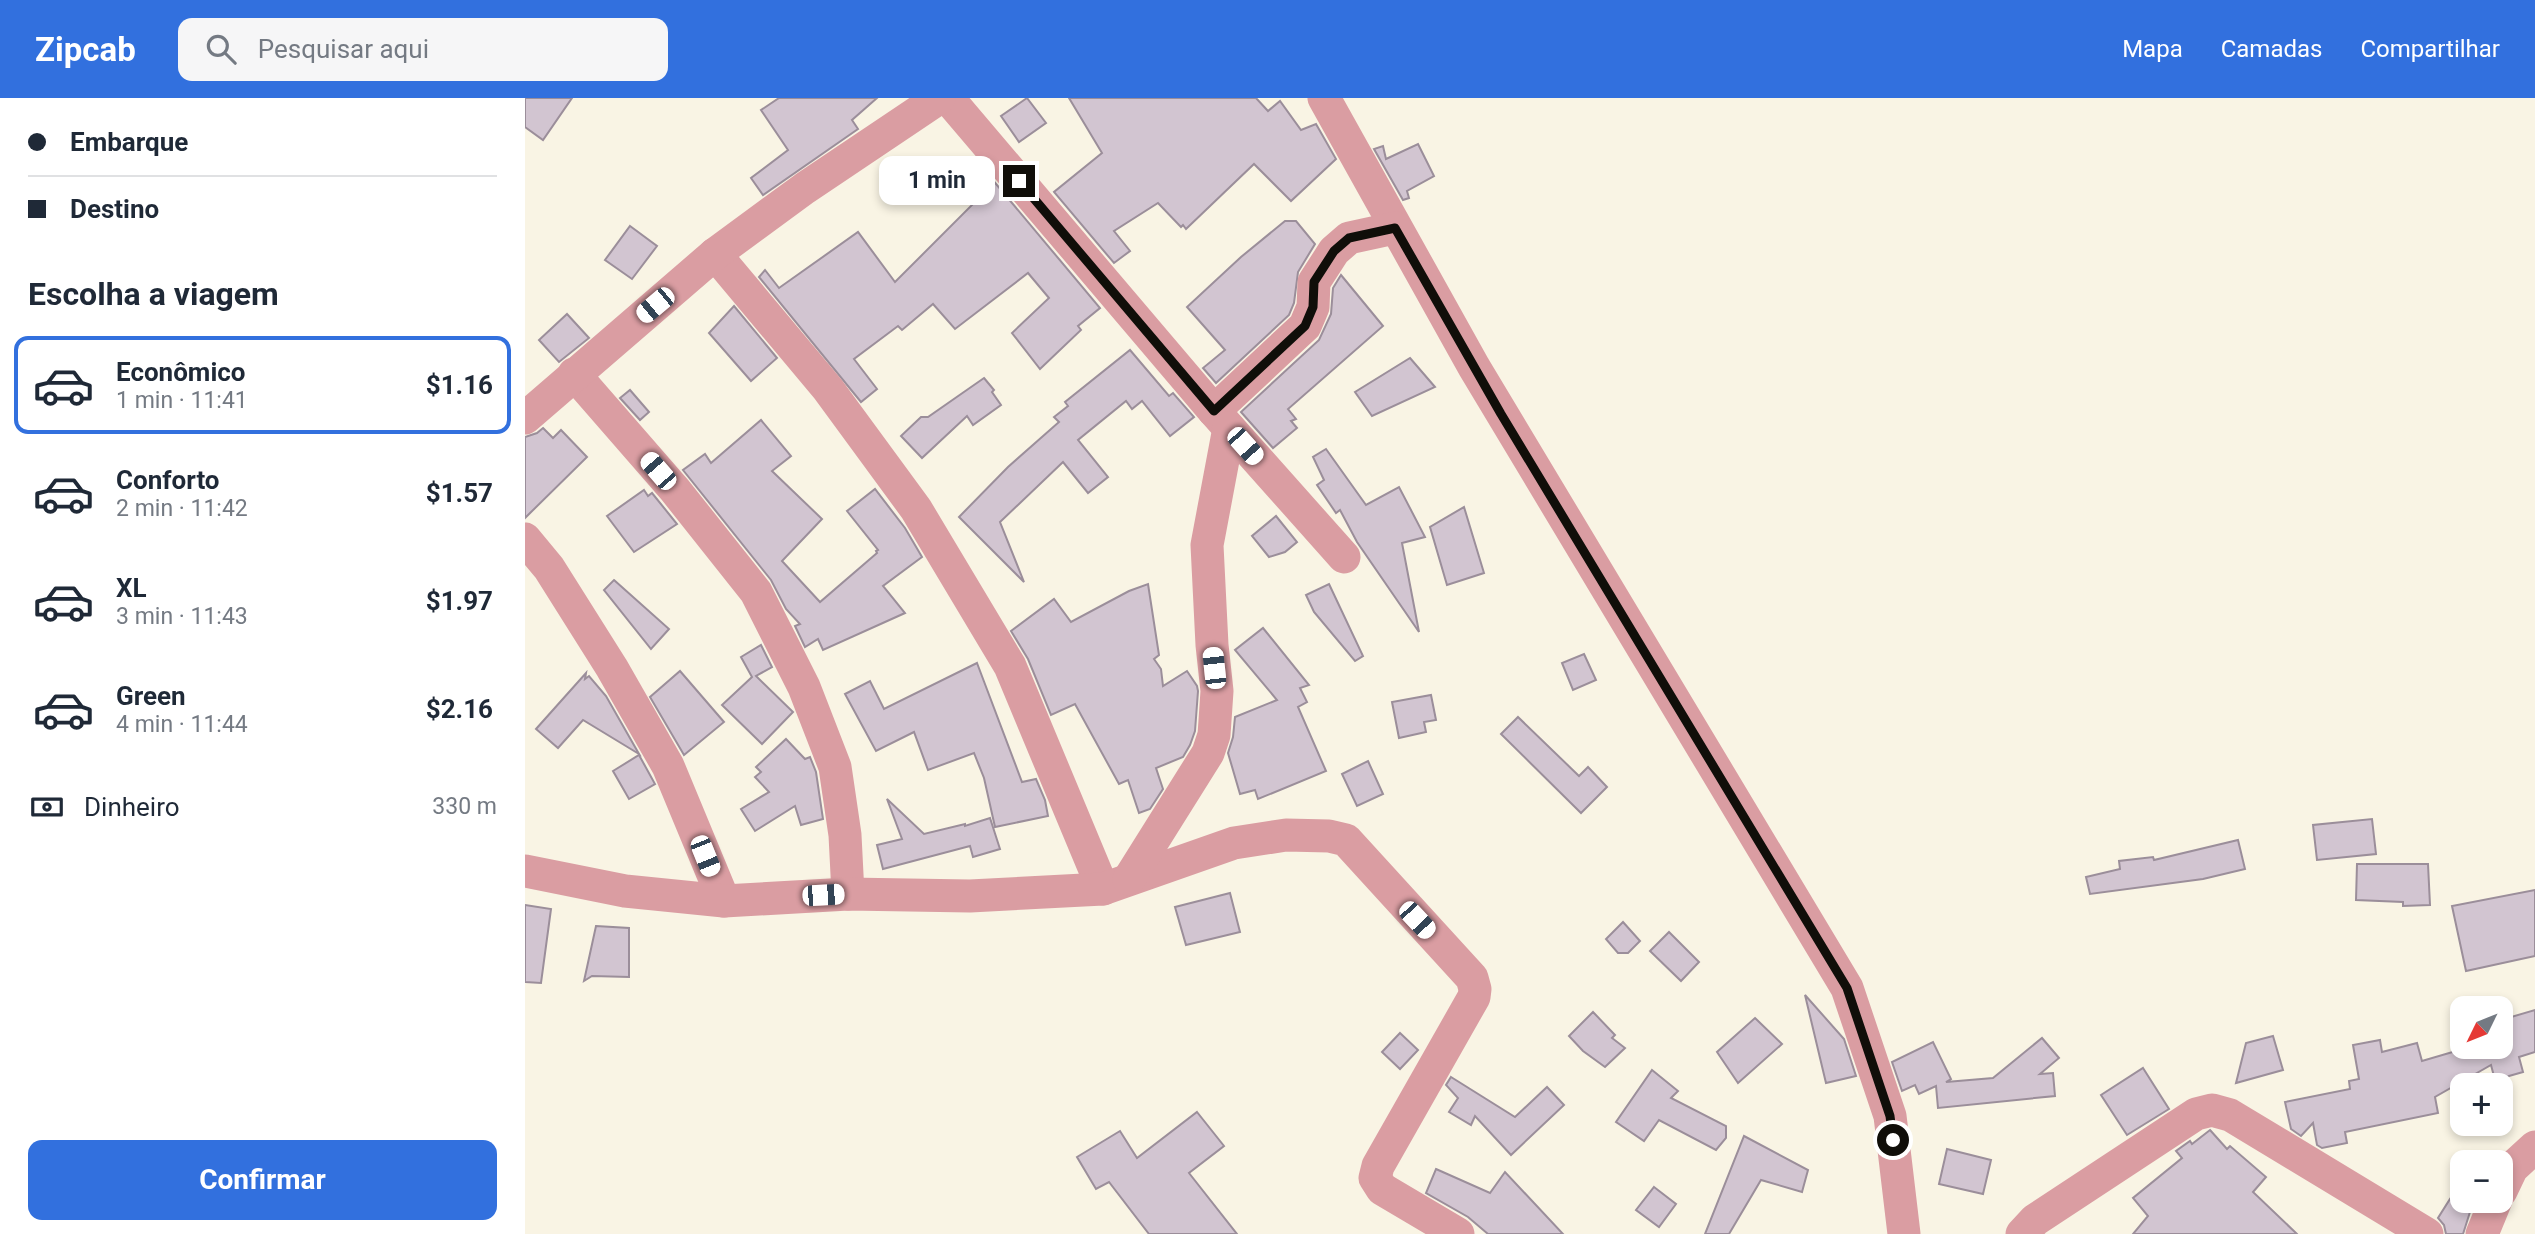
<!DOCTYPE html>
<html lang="pt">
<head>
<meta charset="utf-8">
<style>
	:root { --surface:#fff; --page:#f6f6f7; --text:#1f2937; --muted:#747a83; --line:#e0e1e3; --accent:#3270de }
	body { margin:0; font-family:Roboto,sans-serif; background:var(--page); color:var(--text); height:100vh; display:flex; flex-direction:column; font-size:26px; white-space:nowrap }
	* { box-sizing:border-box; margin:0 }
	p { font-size:23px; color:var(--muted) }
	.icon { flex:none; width:38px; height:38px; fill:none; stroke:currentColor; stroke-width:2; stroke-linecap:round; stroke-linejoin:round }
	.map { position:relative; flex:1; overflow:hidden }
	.sheet { display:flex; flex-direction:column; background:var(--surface); width:525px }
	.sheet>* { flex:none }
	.top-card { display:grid; align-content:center; height:154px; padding:0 28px; background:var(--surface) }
	.needle { width:46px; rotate:227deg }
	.buttons { position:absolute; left:1925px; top:898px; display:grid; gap:14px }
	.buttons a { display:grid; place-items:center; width:63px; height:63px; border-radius:14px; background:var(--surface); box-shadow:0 4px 10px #0003; font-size:35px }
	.end { position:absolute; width:32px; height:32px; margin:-16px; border:9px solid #100e09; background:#fff; box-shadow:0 0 0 4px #fff }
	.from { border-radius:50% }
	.bubble { position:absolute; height:49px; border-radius:14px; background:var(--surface); box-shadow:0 4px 10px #0003; font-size:23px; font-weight:700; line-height:49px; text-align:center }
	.car { position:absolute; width:21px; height:42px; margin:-21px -10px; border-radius:9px; box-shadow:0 0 5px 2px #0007; background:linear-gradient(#fff 24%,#345 0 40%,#fff 0 76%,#345 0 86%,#fff 0) }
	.top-card b { display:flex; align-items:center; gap:24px; height:66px; font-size:26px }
	.top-card b+b { border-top:2px solid var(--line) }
	.top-card i { width:18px; height:18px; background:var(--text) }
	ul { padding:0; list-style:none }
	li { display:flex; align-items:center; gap:21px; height:98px; margin:0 14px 10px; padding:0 14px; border:4px solid transparent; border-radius:14px }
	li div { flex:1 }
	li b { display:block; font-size:26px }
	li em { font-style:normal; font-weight:700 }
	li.selected { border-color:var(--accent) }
	li>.icon { width:63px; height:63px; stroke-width:1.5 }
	h2 { padding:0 28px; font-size:32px; line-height:84px }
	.pay { display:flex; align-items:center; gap:18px; height:77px; padding:0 28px; font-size:26px }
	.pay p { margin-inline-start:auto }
	.button { display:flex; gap:14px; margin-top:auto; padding:14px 28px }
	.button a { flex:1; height:80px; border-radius:14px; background:var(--accent); color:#fff; font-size:28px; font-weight:700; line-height:80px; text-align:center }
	header { display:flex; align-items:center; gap:42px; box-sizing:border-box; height:98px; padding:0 35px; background:var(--accent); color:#fff }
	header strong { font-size:33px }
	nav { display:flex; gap:38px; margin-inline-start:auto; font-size:24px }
	.search { width:490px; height:63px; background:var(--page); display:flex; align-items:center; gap:18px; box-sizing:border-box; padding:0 24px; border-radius:14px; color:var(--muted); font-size:26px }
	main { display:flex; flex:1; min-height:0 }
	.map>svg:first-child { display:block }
	.building { fill:#d2c5d1; stroke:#9b8e9a; stroke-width:2 }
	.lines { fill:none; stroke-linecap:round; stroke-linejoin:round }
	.minor { stroke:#da9da2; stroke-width:33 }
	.route { stroke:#100e09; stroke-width:9 }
</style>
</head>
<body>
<header>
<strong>Zipcab</strong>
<div class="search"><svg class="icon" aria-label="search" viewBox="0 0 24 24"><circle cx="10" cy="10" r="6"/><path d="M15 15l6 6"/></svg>Pesquisar aqui</div>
<nav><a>Mapa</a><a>Camadas</a><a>Compartilhar</a></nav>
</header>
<main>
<section class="sheet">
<div class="top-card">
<b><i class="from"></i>Embarque</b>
<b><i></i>Destino</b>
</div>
<h2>Escolha a viagem</h2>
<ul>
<li class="selected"><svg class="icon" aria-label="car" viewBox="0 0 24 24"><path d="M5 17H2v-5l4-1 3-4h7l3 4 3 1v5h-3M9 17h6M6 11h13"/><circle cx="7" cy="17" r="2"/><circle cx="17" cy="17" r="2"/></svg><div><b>Econômico</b><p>1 min · 11:41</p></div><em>$1.16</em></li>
<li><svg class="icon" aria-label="car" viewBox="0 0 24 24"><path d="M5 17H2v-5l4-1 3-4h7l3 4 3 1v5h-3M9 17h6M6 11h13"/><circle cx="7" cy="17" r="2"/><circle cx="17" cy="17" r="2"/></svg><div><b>Conforto</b><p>2 min · 11:42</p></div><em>$1.57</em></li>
<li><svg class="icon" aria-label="car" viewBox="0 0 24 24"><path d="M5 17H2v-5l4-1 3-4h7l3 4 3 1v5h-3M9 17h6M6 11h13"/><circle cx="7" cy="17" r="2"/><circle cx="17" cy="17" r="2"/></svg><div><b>XL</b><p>3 min · 11:43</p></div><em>$1.97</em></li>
<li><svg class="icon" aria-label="car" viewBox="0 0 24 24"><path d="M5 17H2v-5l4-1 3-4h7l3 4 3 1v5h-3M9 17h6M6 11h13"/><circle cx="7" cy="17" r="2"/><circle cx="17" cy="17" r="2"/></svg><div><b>Green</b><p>4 min · 11:44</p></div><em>$2.16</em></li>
</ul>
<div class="pay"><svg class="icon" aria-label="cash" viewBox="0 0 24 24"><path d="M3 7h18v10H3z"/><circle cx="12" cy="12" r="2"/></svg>Dinheiro<p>330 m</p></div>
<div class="button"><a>Confirmar</a></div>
</section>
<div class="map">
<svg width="2010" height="1136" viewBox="0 0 2010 1136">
	<rect width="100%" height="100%" fill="#f9f4e4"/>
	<g class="building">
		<path d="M 0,0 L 47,0 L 18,42 L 0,29 Z"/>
		<path d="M 254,0 L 352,0 L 327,22 L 333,31 L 238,97 L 226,80 L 263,52 L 236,12 Z"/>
		<path d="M 502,0 L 521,25 L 494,44 L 476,18 Z"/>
		<path d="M 544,0 L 731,0 L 743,13 L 755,3 L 776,32 L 791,26 L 811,61 L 766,103 L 729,66 L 661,131 L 658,127 L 656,129 L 633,105 L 589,133 L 605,153 L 589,165 L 529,94 L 577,55 Z"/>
		<path d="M 893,46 L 909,78 L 882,93 L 884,100 L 878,102 L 849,51 L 858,48 L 861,61 Z"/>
		<path d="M 461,74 L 575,210 L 553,228 L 556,232 L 515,271 L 487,235 L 524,200 L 503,175 L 430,231 L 408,206 L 377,232 L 373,228 L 329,261 L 352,291 L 336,304 L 234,179 L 240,172 L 254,190 L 333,134 L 370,184 L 449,105 L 439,92 Z"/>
		<path d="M 760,123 L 771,123 L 790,146 L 773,174 L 769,205 L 764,217 L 691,285 L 678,270 L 700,252 L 662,209 L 716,159 Z"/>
		<path d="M 105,128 L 132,148 L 107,181 L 80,162 Z"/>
		<path d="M 816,177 L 858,228 L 763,311 L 771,321 L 766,323 L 772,330 L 748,350 L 716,314 L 794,242 L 806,216 L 808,190 Z"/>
		<path d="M 209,208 L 252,260 L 226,283 L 184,235 Z"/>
		<path d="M 42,216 L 64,240 L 34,264 L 14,242 Z"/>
		<path d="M 605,252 L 644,298 L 648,295 L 669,319 L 645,338 L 617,303 L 607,311 L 601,303 L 553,342 L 583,379 L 563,395 L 538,364 L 475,424 L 499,484 L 434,419 L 483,369 L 534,324 L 529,319 L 543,308 L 540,304 Z"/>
		<path d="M 885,260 L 910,289 L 847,318 L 830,294 Z"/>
		<path d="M 459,280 L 469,292 L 467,294 L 476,307 L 448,327 L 442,318 L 397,360 L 376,338 L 396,319 L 403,319 Z"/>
		<path d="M 105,292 L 124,314 L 115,322 L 95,300 Z"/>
		<path d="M 236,322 L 266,358 L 247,373 L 297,421 L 257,463 L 295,504 L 352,455 L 351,453 L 353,452 L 322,413 L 350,391 L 380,430 L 397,459 L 358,488 L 380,515 L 298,552 L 293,541 L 280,549 L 270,528 L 275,526 L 261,511 L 246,482 L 158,372 L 180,356 L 186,365 Z"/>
		<path d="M 18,330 L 28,340 L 36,332 L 62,359 L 0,420 L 0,339 L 12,335 Z"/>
		<path d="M 801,351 L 841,407 L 874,389 L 900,439 L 877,445 L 894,534 L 832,444 L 815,412 L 811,415 L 792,387 L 799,382 L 788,359 Z"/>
		<path d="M 119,392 L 123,398 L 127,395 L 152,426 L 109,454 L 82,418 Z"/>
		<path d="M 939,409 L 959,475 L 922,487 L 905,429 Z"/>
		<path d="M 751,418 L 772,444 L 760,454 L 744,459 L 727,438 Z"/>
		<path d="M 89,482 L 144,531 L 126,551 L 79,492 Z"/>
		<path d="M 623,486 L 634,557 L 629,561 L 636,571 L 638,588 L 662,573 L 672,588 L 673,593 L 670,633 L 665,647 L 658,659 L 631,670 L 638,691 L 625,711 L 614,715 L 603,682 L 594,686 L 550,606 L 526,617 L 503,561 L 486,533 L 529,501 L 546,524 L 604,493 Z"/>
		<path d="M 804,486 L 838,558 L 830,563 L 789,514 L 781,497 Z"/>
		<path d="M 738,530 L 784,587 L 775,590 L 782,604 L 773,609 L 801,673 L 733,701 L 730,692 L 715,696 L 703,655 L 708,639 L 710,619 L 752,602 L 710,552 Z"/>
		<path d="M 236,547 L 247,569 L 231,578 L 268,614 L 237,646 L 197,607 L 227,579 L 216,559 Z"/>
		<path d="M 1059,556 L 1071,582 L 1048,592 L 1037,565 Z"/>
		<path d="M 452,565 L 497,684 L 511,681 L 520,702 L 523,718 L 470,729 L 459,680 L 449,655 L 403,672 L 389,634 L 351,653 L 320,596 L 345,583 L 359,611 Z"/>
		<path d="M 155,573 L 199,624 L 159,657 L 125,599 Z"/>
		<path d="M 61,575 L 60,581 L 64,578 L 81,598 L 114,656 L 58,622 L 33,650 L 11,631 Z"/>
		<path d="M 906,597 L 911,622 L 899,624 L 901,634 L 874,640 L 867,604 Z"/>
		<path d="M 993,619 L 1054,678 L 1063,669 L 1082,689 L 1056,715 L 976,636 Z"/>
		<path d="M 261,641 L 280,661 L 285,659 L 291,674 L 298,721 L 276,727 L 270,708 L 230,733 L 216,711 L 244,694 L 230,679 L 236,674 L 231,669 Z"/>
		<path d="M 114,657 L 130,686 L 104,701 L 88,673 Z"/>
		<path d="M 843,663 L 858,696 L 832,708 L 817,676 Z"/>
		<path d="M 362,701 L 399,736 L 440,726 L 440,728 L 465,720 L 475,751 L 448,759 L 445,748 L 358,771 L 352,747 L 377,741 Z"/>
		<path d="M 1847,721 L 1851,756 L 1792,762 L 1788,727 Z"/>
		<path d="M 1713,742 L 1720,771 L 1678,781 L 1565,796 L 1561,779 L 1595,771 L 1594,763 L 1628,759 L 1629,762 Z"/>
		<path d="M 1832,766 L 1903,766 L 1905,807 L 1878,808 L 1878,804 L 1831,802 Z"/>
		<path d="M 2010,792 L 2010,858 L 1941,873 L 1927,808 Z"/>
		<path d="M 705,795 L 715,834 L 661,847 L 650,809 Z"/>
		<path d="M 0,807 L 26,811 L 16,885 L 0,884 Z"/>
		<path d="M 1098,824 L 1115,843 L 1103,855 L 1093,855 L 1081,841 Z"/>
		<path d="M 71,828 L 104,830 L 104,879 L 67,878 L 59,883 Z"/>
		<path d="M 1144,834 L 1174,864 L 1156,883 L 1125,853 Z"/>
		<path d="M 1280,897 L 1319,941 L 1331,978 L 1301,985 Z"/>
		<path d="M 2010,912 L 2010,954 L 1994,959 L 1998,974 L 1970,982 L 1966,967 L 1910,999 L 1913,1015 L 1820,1034 L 1822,1045 L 1797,1050 L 1792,1047 L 1788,1025 L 1776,1038 L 1766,1031 L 1760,1004 L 1825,991 L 1824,983 L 1834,981 L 1828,947 L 1855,942 L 1857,954 L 1892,945 L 1897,963 L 1948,948 L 1976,948 L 1976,922 Z"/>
		<path d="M 1068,914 L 1090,937 L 1087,940 L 1100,950 L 1080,969 L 1058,953 L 1044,938 Z"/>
		<path d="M 1230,920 L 1257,946 L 1213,985 L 1192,954 Z"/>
		<path d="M 875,935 L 893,952 L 875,971 L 857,954 Z"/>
		<path d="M 1748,938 L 1758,972 L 1711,985 L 1721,945 Z"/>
		<path d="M 1517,940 L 1534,960 L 1515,976 L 1528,975 L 1530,998 L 1413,1010 L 1411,988 L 1394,996 L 1390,987 L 1377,993 L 1367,964 L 1408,944 L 1426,981 L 1421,984 L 1468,980 Z"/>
		<path d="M 1618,970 L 1644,1011 L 1602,1037 L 1576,997 Z"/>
		<path d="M 1127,972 L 1153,993 L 1146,1000 L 1201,1028 L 1201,1040 L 1191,1052 L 1134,1022 L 1119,1043 L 1091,1024 Z"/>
		<path d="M 926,979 L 990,1019 L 1022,989 L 1039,1007 L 986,1057 L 950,1018 L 946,1027 L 924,1014 L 933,1000 L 921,987 Z"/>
		<path d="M 672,1014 L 699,1048 L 664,1075 L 712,1136 L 624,1136 L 584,1084 L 571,1091 L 552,1059 L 595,1033 L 612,1060 Z"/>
		<path d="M 1685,1032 L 1702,1051 L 1705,1048 L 1741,1079 L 1728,1094 L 1772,1136 L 1608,1136 L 1623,1118 L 1608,1100 L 1657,1060 L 1651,1053 L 1665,1043 L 1667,1046 Z"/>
		<path d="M 1219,1038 L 1283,1072 L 1277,1094 L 1236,1082 L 1204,1136 L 1180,1136 Z"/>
		<path d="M 1422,1051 L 1466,1062 L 1458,1096 L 1414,1086 Z"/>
		<path d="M 911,1071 L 965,1095 L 980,1074 L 1038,1136 L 963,1136 L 943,1119 L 901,1095 Z"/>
		<path d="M 1129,1089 L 1151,1106 L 1134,1129 L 1111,1112 Z"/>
		<path d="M 1925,1101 L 1945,1114 L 1938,1136 L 1921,1136 L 1919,1127 L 1913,1120 Z"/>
	</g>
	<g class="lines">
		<g class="minor">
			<path d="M 423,0 L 689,313 L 819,459"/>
			<path d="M 799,0 L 949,269 L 1322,890 L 1365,1018 L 1379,1136"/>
			<path d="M 190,156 L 303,291 L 391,411 L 485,568 L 578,791"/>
			<path d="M 49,276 L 150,392 L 231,494 L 279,589 L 310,669 L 320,737 L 323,796"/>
			<path d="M 689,313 L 780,228 L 788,209 L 789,184 L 809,153 L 824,140 L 870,130"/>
			<path d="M 0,320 L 190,156 L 280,90 L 414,0"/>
			<path d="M 0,441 L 24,470 L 87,570 L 143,668 L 199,803"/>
			<path d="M 0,773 L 100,793 L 199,803 L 323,796 L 445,798 L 578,791 L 709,745 L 761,737 L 804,738 L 821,742 L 947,880 L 950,891 L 949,899 L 853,1068 L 850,1080 L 857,1091 L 933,1136"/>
			<path d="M 604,781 L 683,655 L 689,637 L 692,593 L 687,547 L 682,447 L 704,330"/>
			<path d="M 1976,1093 L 1987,1070 L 2010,1049"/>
			<path d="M 1497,1136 L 1510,1122 L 1671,1016 L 1687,1012 L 1705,1017 L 1902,1136"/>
			<path d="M 1957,1136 L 1971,1102"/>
		</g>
	</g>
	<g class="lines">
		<path class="route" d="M 494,83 L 689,313 L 780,228 L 788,209 L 789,184 L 809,153 L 824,140 L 870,130 L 976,316 L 1322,890 L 1365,1018 L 1368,1042"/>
	</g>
</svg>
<div class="buttons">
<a><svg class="needle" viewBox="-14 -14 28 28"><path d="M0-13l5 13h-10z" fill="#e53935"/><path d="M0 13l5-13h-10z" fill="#747a83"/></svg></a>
<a>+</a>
<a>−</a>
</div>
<i class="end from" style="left:1368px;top:1042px"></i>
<i class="end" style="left:494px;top:83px"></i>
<div class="bubble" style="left:354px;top:58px;width:116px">1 min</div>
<i class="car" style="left:130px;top:207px;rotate:230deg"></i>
<i class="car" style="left:720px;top:348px;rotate:138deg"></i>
<i class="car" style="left:133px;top:373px;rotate:319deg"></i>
<i class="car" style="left:689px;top:570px;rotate:354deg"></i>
<i class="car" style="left:180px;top:758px;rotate:158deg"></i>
<i class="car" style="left:298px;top:797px;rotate:87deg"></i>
<i class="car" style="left:892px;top:822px;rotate:137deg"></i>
</div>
</main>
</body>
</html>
